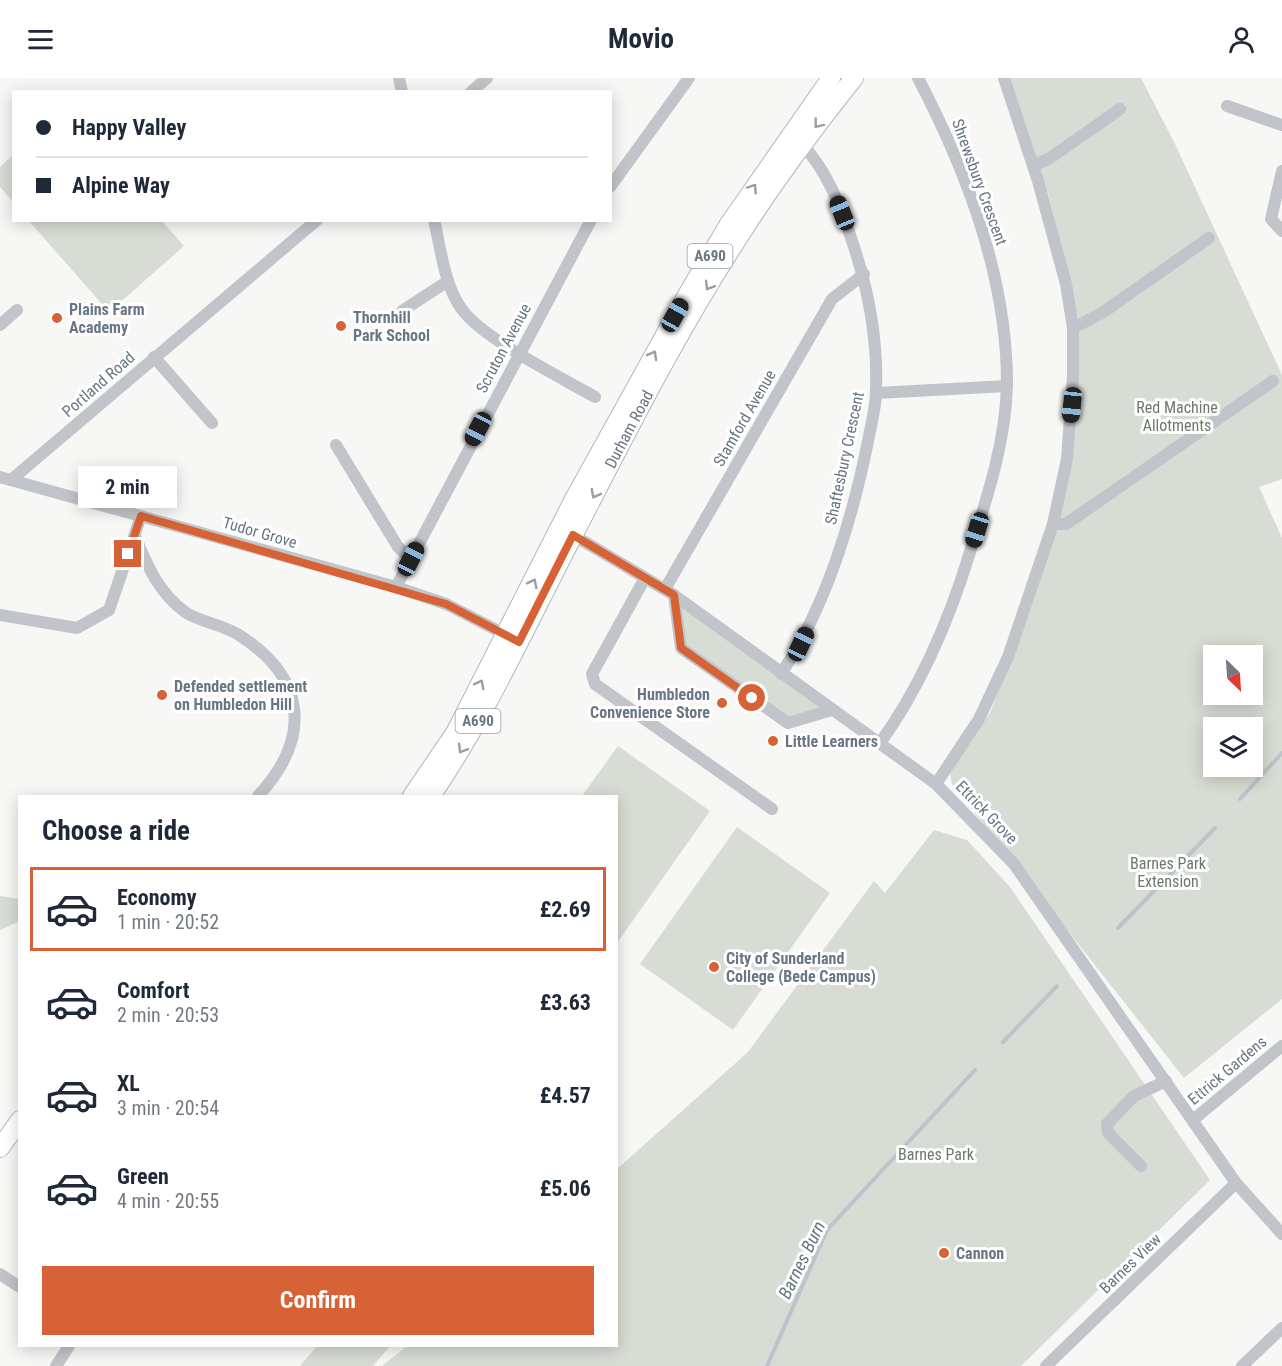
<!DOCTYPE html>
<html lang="en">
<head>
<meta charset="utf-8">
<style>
	:root { --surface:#fff; --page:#f2f2f3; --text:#1f2937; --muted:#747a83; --line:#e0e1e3; --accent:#d66236 }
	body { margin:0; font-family:"Roboto Condensed",sans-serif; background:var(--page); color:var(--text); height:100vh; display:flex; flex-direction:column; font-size:22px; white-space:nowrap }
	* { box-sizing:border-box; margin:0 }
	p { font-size:20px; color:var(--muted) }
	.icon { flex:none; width:33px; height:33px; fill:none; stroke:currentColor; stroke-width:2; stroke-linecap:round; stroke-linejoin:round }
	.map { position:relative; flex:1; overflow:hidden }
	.sheet { position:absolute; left:18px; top:717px; width:600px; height:552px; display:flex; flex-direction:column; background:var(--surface); border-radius:0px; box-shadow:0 3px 15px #0003 }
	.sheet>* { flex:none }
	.hud { position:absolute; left:12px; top:12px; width:600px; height:132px; border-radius:0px; box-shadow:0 3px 15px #0003; display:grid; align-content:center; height:132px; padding:0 24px; background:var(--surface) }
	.needle { width:39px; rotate:155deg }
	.controls { position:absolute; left:1203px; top:567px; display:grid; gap:12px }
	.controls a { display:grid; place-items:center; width:60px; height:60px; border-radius:0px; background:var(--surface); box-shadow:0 3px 15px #0003; font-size:30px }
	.end { position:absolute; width:27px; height:27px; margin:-14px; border:8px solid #d66236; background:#fff; box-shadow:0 0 0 3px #fff }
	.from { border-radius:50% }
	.bubble { position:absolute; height:42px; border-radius:0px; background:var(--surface); box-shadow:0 3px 15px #0003; font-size:20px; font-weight:700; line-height:42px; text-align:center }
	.car { position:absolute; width:18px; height:36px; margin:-18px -9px; border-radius:8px; box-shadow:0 0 4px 2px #0007; background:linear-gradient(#222 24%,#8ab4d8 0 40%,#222 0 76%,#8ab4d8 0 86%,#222 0) }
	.hud b { display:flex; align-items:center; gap:21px; height:57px; font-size:22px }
	.hud b+b { border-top:2px solid var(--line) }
	.hud i { width:15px; height:15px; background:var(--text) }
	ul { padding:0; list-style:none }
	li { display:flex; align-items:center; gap:18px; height:84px; margin:0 12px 9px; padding:0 12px; border:3px solid transparent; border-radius:0px }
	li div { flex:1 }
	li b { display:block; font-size:22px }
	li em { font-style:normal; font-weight:700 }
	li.selected { border-color:var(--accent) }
	li>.icon { width:54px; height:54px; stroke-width:1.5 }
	h2 { padding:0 24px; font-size:27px; line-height:72px }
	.action { display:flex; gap:12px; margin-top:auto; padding:12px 24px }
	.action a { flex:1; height:69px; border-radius:0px; background:var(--accent); color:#fff; font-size:24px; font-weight:700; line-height:69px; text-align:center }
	header { display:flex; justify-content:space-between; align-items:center; height:78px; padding:0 24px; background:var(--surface); font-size:27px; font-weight:700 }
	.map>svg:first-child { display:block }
	.green { fill:#d7dcd4; fill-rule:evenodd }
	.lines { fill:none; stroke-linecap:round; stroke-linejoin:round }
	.stream { stroke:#bbc4ca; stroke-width:4 }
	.highway-casing { stroke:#b4b7ba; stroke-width:20 }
	.minor { stroke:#c1c4c8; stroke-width:12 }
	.highway { stroke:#fff; stroke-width:18 }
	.oneway { stroke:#969fa8 }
	.route { stroke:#d66236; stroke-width:8 }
	.poi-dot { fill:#d66236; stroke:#fff; stroke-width:2 }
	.labels { text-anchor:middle; stroke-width:6; stroke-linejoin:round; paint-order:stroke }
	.shield { fill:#fff; stroke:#969fa8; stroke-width:1.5 }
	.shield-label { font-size:15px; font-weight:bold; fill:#697683 }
	.street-label { font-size:16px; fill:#697683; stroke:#fff }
	.poi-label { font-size:16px; font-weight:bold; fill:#697683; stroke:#fff; text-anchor:start }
	.park-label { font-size:16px; fill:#6a7b67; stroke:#fff }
	.water-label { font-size:18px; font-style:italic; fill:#64777f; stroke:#fff }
</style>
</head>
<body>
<header><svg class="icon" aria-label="menu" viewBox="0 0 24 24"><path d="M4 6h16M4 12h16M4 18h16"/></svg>Movio<svg class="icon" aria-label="person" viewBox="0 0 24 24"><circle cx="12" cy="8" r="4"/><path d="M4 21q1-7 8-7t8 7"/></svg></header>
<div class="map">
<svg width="1282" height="1288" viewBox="0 0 1282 1288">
	<rect width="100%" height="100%" fill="#f7f7f5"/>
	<g class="green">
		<path d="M 1008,0 L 1141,0 L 1175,66 L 1282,297 L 1282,401 L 1259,409 L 1282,460 L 1282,921 L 1184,1000 L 952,706 L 949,690 L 990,635 L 1007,590 L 1070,378 L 1067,190 L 1049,119 ZM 1214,578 L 1252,578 L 1252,616 L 1214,616 ZM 1214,650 L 1252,650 L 1252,688 L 1214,688 Z"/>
		<path d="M 13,77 L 13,124 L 0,109 L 0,89 Z"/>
		<path d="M 29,143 L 162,143 L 184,168 L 109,234 Z"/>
		<path d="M 674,517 L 832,632 L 788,645 L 681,570 Z"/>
		<path d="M 618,668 L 710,733 L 617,865 L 616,718 L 582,718 Z"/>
		<path d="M 737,749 L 830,815 L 733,952 L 640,886 Z"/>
		<path d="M 934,752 L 967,762 L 1010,809 L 1210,1102 L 1021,1288 L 382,1288 L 407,1268 L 616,1268 L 617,1091 L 748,974 L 874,803 L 885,815 Z"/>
		<path d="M 0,818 L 20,821 L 19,846 L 18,844 L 0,852 Z"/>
		<path d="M 317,1268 L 390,1268 L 373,1288 L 300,1288 Z"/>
	</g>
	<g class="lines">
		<g class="stream">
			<path d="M 1240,721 L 1282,675"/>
			<path d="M 1118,850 L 1215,750"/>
			<path d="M 1003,964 L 1057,908"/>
			<path d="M 767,1288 L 827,1152 L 975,992"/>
		</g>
		<defs>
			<g id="highway">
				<path d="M 412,718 L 455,655 L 574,421 L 687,217 L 729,146 L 831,0"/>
				<path id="s1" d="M 431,718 C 487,636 528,544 574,456 C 627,354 679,250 742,154 C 776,101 814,50 854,0"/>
				<path d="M 0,1070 L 20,1042"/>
			</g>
		</defs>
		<use href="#highway" class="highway-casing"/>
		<g class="minor">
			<path d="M 399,0 L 402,14"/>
			<path d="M 471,14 L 487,0"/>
			<path d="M 1227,28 L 1282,47"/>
			<path d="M 1033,88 L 1050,80 L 1120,31"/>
			<path d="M 1282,93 L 1271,141 L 1282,153"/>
			<path d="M 610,109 L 689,0"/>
			<path d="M 434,142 C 441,171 444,206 461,230 C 481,260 562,300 595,319"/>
			<path d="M 402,233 L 448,203"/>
			<path d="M 0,247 L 17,232"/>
			<path d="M 1073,250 L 1102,235 L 1209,160"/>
			<path d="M 154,279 L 212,345"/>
			<path d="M 877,315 L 1007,308"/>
			<path d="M 336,367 L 398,469 L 411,481"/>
			<path d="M 0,399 L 396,509 L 446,526 L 510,559"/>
			<path d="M 11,402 L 317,142"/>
			<path d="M 1053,446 L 1066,446 L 1273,303"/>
			<path d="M 568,454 L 674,517 L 936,706 L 1014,786 L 1236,1105 L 1282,1156"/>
			<path d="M 135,458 C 147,487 158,514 185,534 C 197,543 224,547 239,557 C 308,601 311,661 258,718"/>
			<path d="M 645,500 L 592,596 L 595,606 L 772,731"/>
			<path d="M 396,509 L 591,142"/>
			<path d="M 665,511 L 832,221 L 864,196"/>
			<path d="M 674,517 L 681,570 L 788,645 L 832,632"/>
			<path d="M 0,537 L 77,550 L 109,532 L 141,438"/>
			<path d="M 781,596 C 827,527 852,443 868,363 C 871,347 876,329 876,313 C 878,260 868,208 850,157 C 839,124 826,92 802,66"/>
			<path d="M 880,665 C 922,607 949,543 970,474 C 987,420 1006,363 1007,306 C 1007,199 967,94 918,0"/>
			<path d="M 936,706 L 979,641 L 1008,579 L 1053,446 L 1067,381 L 1073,298 L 1073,250 L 1066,206 L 1038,103 L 1004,0"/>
			<path d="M 1193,1042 L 1282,968"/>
			<path d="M 1141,1088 L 1108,1055 L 1107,1046 L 1134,1018 L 1166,1003"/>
			<path d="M 0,1196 L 18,1208"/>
			<path d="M 56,1288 L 69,1268"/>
			<path d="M 1046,1288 L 1236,1105"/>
			<path d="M 1242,1288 L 1282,1250"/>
		</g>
		<use href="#highway" class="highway"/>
	</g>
	<defs><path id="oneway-chevron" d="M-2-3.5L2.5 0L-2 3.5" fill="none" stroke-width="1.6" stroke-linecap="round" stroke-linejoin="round" transform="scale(1.5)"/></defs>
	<g class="oneway">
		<use href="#oneway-chevron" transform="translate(818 46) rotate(128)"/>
		<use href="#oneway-chevron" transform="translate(753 110) rotate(-56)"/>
		<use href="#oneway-chevron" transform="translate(709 208) rotate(121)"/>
		<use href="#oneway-chevron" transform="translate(653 277) rotate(-61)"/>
		<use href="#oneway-chevron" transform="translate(595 416) rotate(118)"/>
		<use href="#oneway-chevron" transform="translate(533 505) rotate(-63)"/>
		<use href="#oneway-chevron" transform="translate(480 606) rotate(-63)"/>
		<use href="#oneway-chevron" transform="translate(462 671) rotate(121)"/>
	</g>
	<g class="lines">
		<path class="route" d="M 128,476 L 141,438 L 446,526 L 519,564 L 573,457 L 674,517 L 681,570 L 752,620"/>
	</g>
	<g class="poi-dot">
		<circle cx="57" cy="240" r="6"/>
		<circle cx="341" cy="248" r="6"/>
		<circle cx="162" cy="617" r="6"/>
		<circle cx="722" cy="625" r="6"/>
		<circle cx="773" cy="663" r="6"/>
		<circle cx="714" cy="889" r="6"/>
		<circle cx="944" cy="1175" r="6"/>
	</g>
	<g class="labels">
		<g class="shield">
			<rect x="687.5" y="166" width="45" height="24" rx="4.5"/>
			<rect x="455.5" y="631" width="45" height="24" rx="4.5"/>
		</g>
		<g class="shield-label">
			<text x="710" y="183">A690</text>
			<text x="478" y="648">A690</text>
		</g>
		<g class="street-label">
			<text transform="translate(980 104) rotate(70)" y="6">Shrewsbury Crescent</text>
			<text transform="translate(503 270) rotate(-62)" y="6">Scruton Avenue</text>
			<text transform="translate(98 306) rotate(-41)" y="6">Portland Road</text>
			<text transform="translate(744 340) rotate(-60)" y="6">Stamford Avenue</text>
			<text dy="6" stroke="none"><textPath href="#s1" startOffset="417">Durham Road</textPath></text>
			<text transform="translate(844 380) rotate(-78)" y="6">Shaftesbury Crescent</text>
			<text transform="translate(260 454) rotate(16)" y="6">Tudor Grove</text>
			<text transform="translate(987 734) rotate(46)" y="6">Ettrick Grove</text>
			<text transform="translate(1227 992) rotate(-40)" y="6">Ettrick Gardens</text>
			<text transform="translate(1130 1185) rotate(-44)" y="6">Barnes View</text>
		</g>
		<g class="poi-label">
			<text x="69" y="237">Plains Farm<tspan x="69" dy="18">Academy</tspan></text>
			<text x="353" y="245">Thornhill<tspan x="353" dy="18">Park School</tspan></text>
			<text x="174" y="614">Defended settlement<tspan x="174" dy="18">on Humbledon Hill</tspan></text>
			<text x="710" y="622" text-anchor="end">Humbledon<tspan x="710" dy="18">Convenience Store</tspan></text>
			<text x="785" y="669">Little Learners</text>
			<text x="726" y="886">City of Sunderland<tspan x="726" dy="18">College (Bede Campus)</tspan></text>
			<text x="956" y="1181">Cannon</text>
		</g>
		<g class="park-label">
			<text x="1177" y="335">Red Machine<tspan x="1177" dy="18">Allotments</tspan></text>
			<text x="1168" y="791">Barnes Park<tspan x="1168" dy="18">Extension</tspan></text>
			<text x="936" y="1082">Barnes Park</text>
		</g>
		<g class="water-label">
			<text transform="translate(802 1182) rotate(-64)" y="6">Barnes Burn</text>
		</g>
	</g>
</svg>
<div class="controls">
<a><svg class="needle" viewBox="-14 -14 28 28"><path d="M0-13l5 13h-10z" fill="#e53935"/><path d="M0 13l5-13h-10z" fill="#747a83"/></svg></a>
<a><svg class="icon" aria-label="layers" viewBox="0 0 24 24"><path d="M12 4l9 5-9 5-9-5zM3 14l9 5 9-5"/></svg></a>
</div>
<i class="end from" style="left:752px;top:620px"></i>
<i class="end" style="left:128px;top:476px"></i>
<div class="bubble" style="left:78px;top:388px;width:99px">2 min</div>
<i class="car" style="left:842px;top:135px;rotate:338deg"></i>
<i class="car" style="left:675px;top:237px;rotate:29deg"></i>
<i class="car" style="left:1072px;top:327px;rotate:186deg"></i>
<i class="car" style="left:478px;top:351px;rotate:208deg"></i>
<i class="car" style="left:977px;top:452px;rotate:197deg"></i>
<i class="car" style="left:411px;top:481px;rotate:27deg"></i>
<i class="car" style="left:801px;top:566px;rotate:25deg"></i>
<div class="hud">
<b><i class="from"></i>Happy Valley</b>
<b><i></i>Alpine Way</b>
</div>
<section class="sheet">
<h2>Choose a ride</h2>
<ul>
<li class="selected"><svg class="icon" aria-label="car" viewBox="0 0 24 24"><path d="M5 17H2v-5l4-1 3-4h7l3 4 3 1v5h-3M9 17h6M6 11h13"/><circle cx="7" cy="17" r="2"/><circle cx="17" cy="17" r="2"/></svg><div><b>Economy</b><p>1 min · 20:52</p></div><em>£2.69</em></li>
<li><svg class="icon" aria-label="car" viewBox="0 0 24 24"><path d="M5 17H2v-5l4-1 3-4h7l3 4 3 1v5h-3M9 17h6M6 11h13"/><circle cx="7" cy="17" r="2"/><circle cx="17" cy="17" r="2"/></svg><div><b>Comfort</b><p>2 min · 20:53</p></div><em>£3.63</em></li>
<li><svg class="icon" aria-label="car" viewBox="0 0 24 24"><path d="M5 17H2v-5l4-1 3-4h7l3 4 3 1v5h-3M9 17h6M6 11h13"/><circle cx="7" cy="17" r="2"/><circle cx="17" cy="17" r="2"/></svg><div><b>XL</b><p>3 min · 20:54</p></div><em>£4.57</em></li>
<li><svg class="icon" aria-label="car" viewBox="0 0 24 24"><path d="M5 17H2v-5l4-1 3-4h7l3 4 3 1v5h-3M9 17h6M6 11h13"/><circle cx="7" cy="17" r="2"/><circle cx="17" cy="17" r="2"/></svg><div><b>Green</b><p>4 min · 20:55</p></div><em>£5.06</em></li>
</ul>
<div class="action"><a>Confirm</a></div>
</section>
</div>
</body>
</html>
